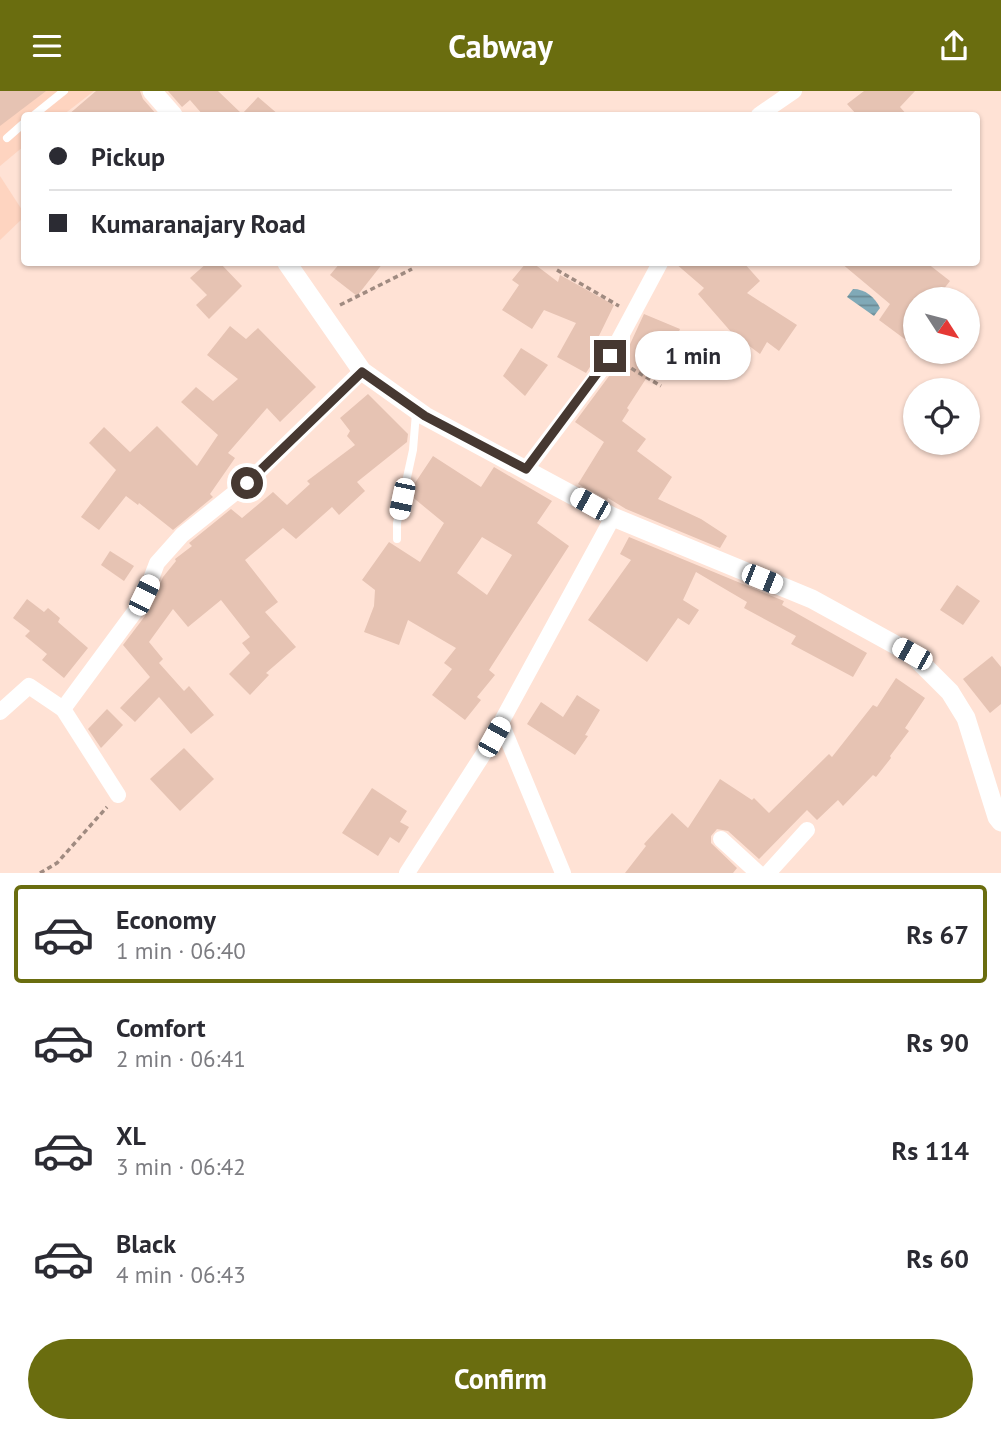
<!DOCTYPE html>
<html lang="en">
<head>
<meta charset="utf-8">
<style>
	:root { --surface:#fff; --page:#f2f2f3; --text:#2b2b33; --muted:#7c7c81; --line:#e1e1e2; --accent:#6a6d0f }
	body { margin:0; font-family:"PT Sans",sans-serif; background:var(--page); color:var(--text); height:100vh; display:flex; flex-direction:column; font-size:26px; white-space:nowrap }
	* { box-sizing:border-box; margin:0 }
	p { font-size:23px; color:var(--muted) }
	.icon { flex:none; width:38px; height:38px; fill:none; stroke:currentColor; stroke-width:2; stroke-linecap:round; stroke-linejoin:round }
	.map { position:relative; height:782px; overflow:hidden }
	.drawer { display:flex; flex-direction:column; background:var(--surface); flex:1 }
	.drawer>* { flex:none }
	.top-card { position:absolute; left:21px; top:21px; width:959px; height:154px; border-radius:7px; box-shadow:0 2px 5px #0004; display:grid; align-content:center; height:154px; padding:0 28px; background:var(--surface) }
	.needle { width:46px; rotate:126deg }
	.fabs { position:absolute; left:903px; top:196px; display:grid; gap:14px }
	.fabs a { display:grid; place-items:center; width:77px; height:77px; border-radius:50%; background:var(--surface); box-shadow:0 2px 5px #0004; font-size:35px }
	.end { position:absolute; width:32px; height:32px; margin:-16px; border:9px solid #463831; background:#fff; box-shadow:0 0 0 4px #fff }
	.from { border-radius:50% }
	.bubble { position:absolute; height:49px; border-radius:24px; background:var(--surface); box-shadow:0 2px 5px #0004; font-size:23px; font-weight:800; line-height:49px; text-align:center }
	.car { position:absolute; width:21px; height:42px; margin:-21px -10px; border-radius:9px; box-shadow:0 0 5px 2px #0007; background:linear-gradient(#fff 24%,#345 0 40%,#fff 0 76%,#345 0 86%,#fff 0) }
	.top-card b { display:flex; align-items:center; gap:24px; height:66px; font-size:26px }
	.top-card b+b { border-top:2px solid var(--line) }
	.top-card i { width:18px; height:18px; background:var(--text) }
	ul { padding:12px 0 0; list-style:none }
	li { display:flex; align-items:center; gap:21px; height:98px; margin:0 14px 10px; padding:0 14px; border:4px solid transparent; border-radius:7px }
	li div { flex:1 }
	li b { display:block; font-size:26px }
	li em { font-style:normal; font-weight:800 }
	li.active { border-color:var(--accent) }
	li>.icon { width:63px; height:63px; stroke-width:1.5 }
	.primary-button { display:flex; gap:14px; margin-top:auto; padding:14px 28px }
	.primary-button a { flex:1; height:80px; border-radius:42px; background:var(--accent); color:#fff; font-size:28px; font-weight:800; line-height:80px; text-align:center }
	header { display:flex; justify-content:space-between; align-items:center; height:91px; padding:0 28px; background:var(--accent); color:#fff; font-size:32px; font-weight:800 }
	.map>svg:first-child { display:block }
	.built { fill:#fed4c0 }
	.water { fill:url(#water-rules) }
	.building { fill:#e6c3b3; fill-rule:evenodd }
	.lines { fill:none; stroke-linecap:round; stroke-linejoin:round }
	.path { stroke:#a08b81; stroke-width:3.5; stroke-dasharray:5 3.5; stroke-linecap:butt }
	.service { stroke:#fff; stroke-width:8 }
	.minor { stroke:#fff; stroke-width:16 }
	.tertiary { stroke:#fff; stroke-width:19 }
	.route { stroke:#463831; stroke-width:9 }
</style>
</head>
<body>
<header><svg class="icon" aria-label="menu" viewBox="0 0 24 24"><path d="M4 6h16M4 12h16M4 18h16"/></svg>Cabway<svg class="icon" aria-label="share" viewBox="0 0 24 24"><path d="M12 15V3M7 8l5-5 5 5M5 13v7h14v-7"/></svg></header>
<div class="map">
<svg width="1001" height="782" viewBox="0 0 1001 782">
	<defs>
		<pattern id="water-rules" width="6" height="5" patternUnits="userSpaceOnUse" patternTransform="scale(1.75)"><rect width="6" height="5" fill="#80a9b7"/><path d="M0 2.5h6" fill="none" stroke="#6b8b95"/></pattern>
	</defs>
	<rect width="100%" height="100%" fill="#ffe2d5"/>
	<g class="built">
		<path d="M 0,0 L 94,0 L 63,24 L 24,24 L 24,55 L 0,75 Z"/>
		<path d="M 0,85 L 24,122 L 24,126 L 0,149 Z"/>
	</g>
	<path class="water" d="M 853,198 C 865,198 875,206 880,217 L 874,225 L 847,206 Z"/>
	<g class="building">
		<path d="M 0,0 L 46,0 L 0,35 Z"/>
		<path d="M 96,0 L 140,0 L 143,8 L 157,24 L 68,24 Z"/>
		<path d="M 168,0 L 218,0 L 242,23 L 258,6 L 279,24 L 203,24 L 190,9 L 182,16 Z"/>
		<path d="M 864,0 L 915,0 L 900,16 L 907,24 L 857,24 L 847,13 Z"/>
		<path d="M 207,172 L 220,172 L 242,195 L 209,228 L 196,214 L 207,204 L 190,187 Z"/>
		<path d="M 340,172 L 383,172 L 357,205 L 330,184 Z"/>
		<path d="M 526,172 L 533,172 L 558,191 L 560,184 L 614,214 L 597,249 L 605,253 L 586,282 L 557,266 L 576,232 L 544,219 L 532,238 L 502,219 L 519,194 L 512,189 Z"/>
		<path d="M 675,172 L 744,172 L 760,190 L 747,202 L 797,234 L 779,260 L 767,251 L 760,263 L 732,242 L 698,203 L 704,197 Z"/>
		<path d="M 841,172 L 927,172 L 950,190 L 936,208 L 915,208 L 915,236 L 906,249 L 879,229 L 890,213 Z"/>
		<path d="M 644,223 L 680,238 L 660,283 L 651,280 L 627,317 L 629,319 L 622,330 L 646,348 L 637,360 L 672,386 L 658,408 L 701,428 L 727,445 L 720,457 L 626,418 L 608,407 L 607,409 L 578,393 L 604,351 L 575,331 L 615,277 L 623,263 L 625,264 Z"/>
		<path d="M 230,235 L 246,248 L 258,237 L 316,296 L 280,331 L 267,317 L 228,362 L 235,367 L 210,403 L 213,406 L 173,439 L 139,412 L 138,414 L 126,405 L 99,439 L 81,426 L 116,379 L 89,352 L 104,336 L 130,361 L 157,335 L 197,375 L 218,344 L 181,311 L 196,296 L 213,310 L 238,288 L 207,264 Z"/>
		<path d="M 521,257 L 548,274 L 525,305 L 503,285 Z"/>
		<path d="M 368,303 L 408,343 L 407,351 L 357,391 L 365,400 L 339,424 L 332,416 L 296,448 L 283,437 L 245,469 L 278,511 L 265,521 L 296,556 L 266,582 L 269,584 L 250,604 L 229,583 L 250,562 L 242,552 L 250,546 L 221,509 L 188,536 L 173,518 L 149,551 L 163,568 L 159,572 L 184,600 L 189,595 L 214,624 L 191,643 L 159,606 L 135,631 L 120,617 L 150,586 L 123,554 L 145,525 L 163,486 L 176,470 L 175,468 L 192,455 L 189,452 L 231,418 L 242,427 L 273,401 L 287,414 L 310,393 L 307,390 L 355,354 L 347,345 L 350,340 L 340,327 Z"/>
		<path d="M 433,365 L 481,396 L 494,376 L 552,410 L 537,432 L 569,455 L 489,579 L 495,584 L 477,606 L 481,609 L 465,629 L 432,604 L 452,578 L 444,572 L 456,557 L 408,529 L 399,554 L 364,541 L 374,515 L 375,499 L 362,489 L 389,451 L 420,471 L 444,432 L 410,404 L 411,398 ZM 482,446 L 512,464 L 487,504 L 457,482 Z"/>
		<path d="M 629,446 L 784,510 L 782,514 L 867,562 L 853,586 L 791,553 L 796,545 L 744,517 L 747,511 L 696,481 L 683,509 L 699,519 L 689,534 L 678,527 L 647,571 L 588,529 L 631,469 L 620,463 Z"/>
		<path d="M 110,460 L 134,475 L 124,490 L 101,474 Z"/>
		<path d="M 957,494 L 980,510 L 963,534 L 940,519 Z"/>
		<path d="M 27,508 L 44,521 L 48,517 L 60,527 L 58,531 L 88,557 L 64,587 L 42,569 L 47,563 L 25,545 L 30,540 L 13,527 Z"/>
		<path d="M 992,565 L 1001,576 L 1001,613 L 990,622 L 963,588 Z"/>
		<path d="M 896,587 L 925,607 L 905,637 L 909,640 L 890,665 L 891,667 L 876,686 L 873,684 L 843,715 L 838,709 L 817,729 L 807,719 L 759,768 L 728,740 L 717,738 L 711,745 L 711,752 L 737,777 L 733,782 L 625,782 L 646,755 L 644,753 L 672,722 L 688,737 L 720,688 L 752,709 L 754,707 L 769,722 L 829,663 L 832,666 L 873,614 L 877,616 Z"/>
		<path d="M 577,604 L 600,619 L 585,644 L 588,645 L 575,664 L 527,633 L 541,611 L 563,626 Z"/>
		<path d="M 107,618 L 123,634 L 101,657 L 88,638 Z"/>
		<path d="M 184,657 L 214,688 L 180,720 L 150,688 Z"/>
		<path d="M 372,697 L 407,720 L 400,731 L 409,736 L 399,752 L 390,746 L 378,765 L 342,742 Z"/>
	</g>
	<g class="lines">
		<g class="path">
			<path d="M 557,179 L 619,215"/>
			<path d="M 340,214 L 412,178"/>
			<path d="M 624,273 L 661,295"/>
			<path d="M 40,782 L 57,772 L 107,716"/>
		</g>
		<g class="service">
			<path d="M 34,24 L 64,0"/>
			<path d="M 7,47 L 24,32"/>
			<path d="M 397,448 L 397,432 L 413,359 L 416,322"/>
		</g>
		<g class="minor">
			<path d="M 759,24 L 794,0"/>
			<path d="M 526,378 L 607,271 L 660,172"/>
			<path d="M 63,618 L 118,704"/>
			<path d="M 0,621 L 29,595 L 63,618 L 136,519 L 151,488 L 157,472 L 182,444 L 247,392 L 362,280"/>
			<path d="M 501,632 L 563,782"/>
			<path d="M 721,748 L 758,782"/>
			<path d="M 407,782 L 486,659 L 613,426"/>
			<path d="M 768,782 L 807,739"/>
		</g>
		<g class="tertiary">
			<path d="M 152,0 L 173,24"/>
			<path d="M 287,172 L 362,280 L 425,325 L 613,426 L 812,508 L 912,563 L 950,601 L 966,627 L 997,726 L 1001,731"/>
		</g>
	</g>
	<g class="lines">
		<path class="route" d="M 247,392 L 362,281 L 425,325 L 526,378 L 610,265"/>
	</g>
</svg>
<div class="fabs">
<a><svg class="needle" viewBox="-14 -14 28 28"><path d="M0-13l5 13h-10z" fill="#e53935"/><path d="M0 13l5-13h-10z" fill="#7c7c81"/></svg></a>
<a><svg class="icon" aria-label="locate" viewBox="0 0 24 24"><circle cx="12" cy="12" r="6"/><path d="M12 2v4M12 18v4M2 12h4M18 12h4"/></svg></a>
</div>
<i class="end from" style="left:247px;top:392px"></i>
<i class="end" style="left:610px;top:265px"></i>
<div class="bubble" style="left:635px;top:240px;width:116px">1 min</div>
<i class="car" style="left:402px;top:408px;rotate:192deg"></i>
<i class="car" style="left:590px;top:413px;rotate:299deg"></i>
<i class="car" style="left:762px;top:488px;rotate:112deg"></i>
<i class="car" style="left:144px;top:504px;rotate:26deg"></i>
<i class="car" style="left:912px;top:563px;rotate:299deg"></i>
<i class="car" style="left:494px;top:646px;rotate:29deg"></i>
<div class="top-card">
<b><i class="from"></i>Pickup</b>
<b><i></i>Kumaranajary Road</b>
</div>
</div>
<section class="drawer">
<ul>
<li class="active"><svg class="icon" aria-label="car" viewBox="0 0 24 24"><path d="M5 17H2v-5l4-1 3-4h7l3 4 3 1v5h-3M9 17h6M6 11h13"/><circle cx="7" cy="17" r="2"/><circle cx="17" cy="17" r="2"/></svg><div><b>Economy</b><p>1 min · 06:40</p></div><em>Rs 67</em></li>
<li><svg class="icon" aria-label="car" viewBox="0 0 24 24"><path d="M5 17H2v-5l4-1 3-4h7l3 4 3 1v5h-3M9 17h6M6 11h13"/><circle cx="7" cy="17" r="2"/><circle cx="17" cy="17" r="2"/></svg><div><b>Comfort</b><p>2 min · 06:41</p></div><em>Rs 90</em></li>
<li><svg class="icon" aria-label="car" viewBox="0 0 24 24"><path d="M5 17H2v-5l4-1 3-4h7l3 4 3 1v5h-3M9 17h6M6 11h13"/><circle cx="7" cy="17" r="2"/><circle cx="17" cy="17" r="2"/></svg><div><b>XL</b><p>3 min · 06:42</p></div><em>Rs 114</em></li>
<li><svg class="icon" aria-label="car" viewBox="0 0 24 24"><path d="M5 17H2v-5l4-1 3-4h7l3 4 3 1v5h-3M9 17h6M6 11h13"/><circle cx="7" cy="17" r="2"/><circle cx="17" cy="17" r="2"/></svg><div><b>Black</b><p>4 min · 06:43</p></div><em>Rs 60</em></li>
</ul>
<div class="primary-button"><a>Confirm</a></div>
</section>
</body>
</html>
